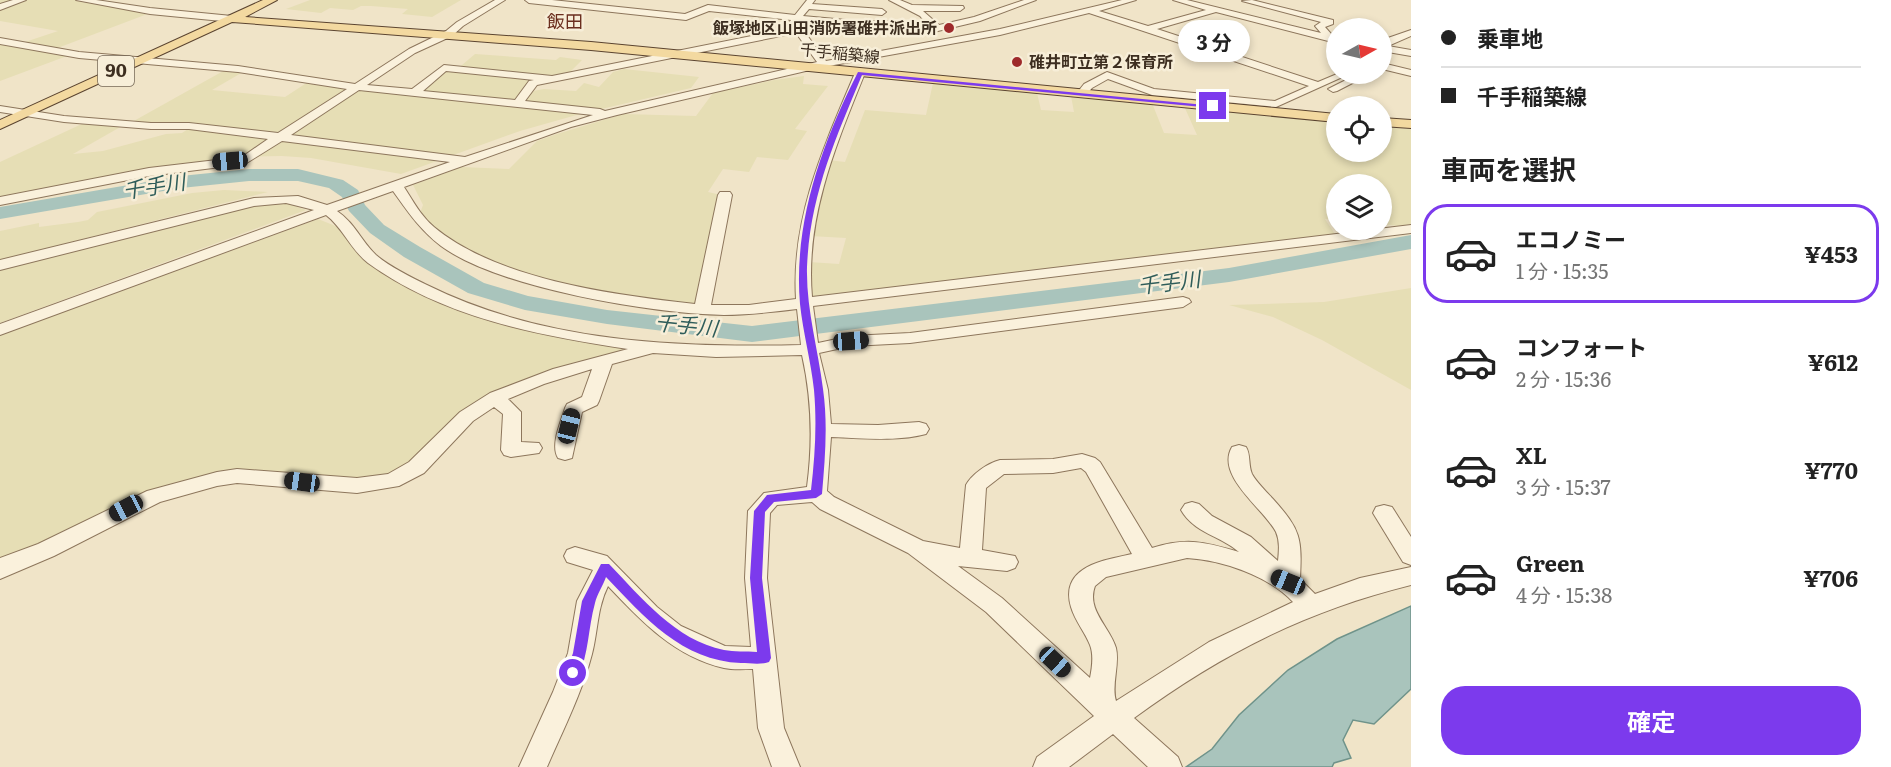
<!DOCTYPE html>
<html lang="ja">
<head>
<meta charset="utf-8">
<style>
	:root { --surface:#fff; --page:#f2f2f2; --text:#222; --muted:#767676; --line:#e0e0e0; --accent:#7c3aed }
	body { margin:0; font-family:Literata,"Noto Sans JP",serif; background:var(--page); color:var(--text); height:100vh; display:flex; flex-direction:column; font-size:22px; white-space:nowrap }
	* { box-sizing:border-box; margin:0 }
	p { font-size:20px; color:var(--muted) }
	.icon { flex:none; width:33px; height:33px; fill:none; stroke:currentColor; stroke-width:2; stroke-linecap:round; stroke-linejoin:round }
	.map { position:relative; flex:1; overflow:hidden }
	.panel { display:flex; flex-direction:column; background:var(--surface); width:480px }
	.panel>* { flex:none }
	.top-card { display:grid; align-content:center; height:132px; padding:0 30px; background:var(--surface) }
	.needle { width:39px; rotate:82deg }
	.buttons { position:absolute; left:1326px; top:18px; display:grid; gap:12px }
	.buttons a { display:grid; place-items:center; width:66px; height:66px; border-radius:50%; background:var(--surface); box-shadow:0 3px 9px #0003; font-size:30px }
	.end { position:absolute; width:27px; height:27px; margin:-14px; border:8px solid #7c3aed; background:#fff; box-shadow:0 0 0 3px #fff }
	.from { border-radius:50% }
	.bubble { position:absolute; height:42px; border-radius:21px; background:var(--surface); box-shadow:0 3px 9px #0003; font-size:20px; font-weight:700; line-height:42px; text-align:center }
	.car { position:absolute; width:18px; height:36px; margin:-18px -9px; border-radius:8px; box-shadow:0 0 4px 2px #0007; background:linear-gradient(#222 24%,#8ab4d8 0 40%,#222 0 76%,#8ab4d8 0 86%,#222 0) }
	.top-card b { display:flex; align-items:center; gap:21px; height:57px; font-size:22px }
	.top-card b+b { border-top:2px solid var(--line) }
	.top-card i { width:15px; height:15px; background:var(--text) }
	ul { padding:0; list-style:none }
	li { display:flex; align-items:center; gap:18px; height:99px; margin:0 12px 9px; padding:0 18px; border:3px solid transparent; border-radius:24px }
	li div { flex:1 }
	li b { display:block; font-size:22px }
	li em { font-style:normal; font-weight:700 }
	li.active { border-color:var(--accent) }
	li>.icon { width:54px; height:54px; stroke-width:1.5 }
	h2 { padding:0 30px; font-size:27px; line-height:72px }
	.button { display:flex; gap:12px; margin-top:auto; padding:12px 30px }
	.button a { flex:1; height:69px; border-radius:24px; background:var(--accent); color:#fff; font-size:24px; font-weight:700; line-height:69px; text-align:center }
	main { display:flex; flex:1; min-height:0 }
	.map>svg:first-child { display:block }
	.farmland { fill:#e6deb5 }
	.water { fill:#a9c4bc; stroke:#6f938a; stroke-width:1.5 }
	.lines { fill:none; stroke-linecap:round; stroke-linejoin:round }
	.river { fill:#a9c4bc; fill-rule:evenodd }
	.minor-casing { stroke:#8d765c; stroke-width:2 }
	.major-casing { stroke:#5b4430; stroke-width:2 }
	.minor { fill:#faf1dc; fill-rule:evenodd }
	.major { fill:#f3d9a0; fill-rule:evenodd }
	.route { fill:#7c3aed }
	.poi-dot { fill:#9e2a2b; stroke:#f7eed8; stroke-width:2 }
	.labels { text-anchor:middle; stroke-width:5; stroke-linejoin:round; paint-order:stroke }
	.far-poi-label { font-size:16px; font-weight:bold; fill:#3d2e20; stroke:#f7eed8; text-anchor:end }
	.far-street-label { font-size:16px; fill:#3d2e20; stroke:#f7eed8 }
	.far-quarter-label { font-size:18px; fill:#6b2e1e; stroke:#f7eed8 }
	.shield { fill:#f7eed8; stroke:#756857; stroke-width:1.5 }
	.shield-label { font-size:18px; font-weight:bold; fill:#3d2e20 }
	.water-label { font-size:21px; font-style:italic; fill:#2f5d5a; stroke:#f7eed8 }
</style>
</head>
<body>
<main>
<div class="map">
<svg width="1411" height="767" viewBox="0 0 1411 767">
	<rect width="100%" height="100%" fill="#f0e4c8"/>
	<g class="farmland">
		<path d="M 0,0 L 87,0 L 81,2 L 150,13 L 47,52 L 67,56 L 0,81 L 0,40 L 22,43 L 58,31 L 0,21 Z"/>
		<path d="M 310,0 L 461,0 L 432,17 L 402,14 L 408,9 L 371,6 L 361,6 L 353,10 L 330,8 L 321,13 L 286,9 Z"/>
		<path d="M 475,54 L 556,60 L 560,57 L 582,60 L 570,72 L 565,72 L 562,76 L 534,75 L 522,93 L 544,89 L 576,91 L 584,83 L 599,87 L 613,72 L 624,69 L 699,77 L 691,88 L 580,114 L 520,131 L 401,174 L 311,158 L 282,156 L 237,157 L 161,167 L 0,198 L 0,162 L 84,123 L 122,126 L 73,154 L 103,151 L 166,134 L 182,133 L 194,125 L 132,122 L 225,70 L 243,72 L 212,90 L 285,97 L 308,82 L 416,95 L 447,71 L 455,71 Z"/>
		<path d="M 804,76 L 803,84 L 828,86 L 795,129 L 807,131 L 788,160 L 757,157 L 749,172 L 723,169 L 708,192 L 721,195 L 696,306 L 594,291 L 516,273 L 463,248 L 436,230 L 420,213 L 423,205 L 413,185 L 461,167 L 509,169 L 537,141 L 557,134 L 623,114 L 696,116 L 713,93 L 774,80 Z"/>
		<path d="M 933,83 L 1037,93 L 1041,110 L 1074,112 L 1071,96 L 1152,103 L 1164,133 L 1197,135 L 1184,106 L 1336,121 L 1336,152 L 1382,152 L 1382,126 L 1411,129 L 1411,224 L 1398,226 L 1382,224 L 1382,184 L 1336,184 L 1336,220 L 1325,219 L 1335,234 L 810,299 L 809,262 L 839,264 L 846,238 L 810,236 L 828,160 L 845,162 L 865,110 L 926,115 Z"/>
		<path d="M 224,190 L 268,192 L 0,260 L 0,231 L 39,223 L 39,227 L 78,222 L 88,220 L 97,212 L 192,193 Z"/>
		<path d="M 263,204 L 289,204 L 306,210 L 0,323 L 0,269 Z"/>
		<path d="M 318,219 L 343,229 L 368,260 L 452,306 L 484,319 L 631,349 L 530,378 L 416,463 L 391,476 L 369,480 L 269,471 L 228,473 L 0,563 L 0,335 Z"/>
		<path d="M 1411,288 L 1411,390 L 1322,340 L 1273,317 L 1229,305 L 1324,302 Z"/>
	</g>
	<path class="water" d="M 1411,606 L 1411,689 L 1374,724 L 1353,720 L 1343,740 L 1351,758 L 1334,763 L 1332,767 L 1186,767 L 1212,749 L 1239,715 L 1288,670 L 1337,639 Z"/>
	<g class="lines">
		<path class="river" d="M 249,169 L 298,169 L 343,180 L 358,190 L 365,205 L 384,225 L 420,247 L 484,283 L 528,296 L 607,310 L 752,326 L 1229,268 L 1411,235 L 1411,249 L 1229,282 L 752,342 L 607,324 L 525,310 L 468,293 L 404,257 L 370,233 L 349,211 L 342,197 L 329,188 L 298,181 L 249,181 L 181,188 L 0,219 L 0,207 L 181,176 Z"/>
		<defs>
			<g id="minor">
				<path d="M 13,0 L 26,0 L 0,10 L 0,4 Z"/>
				<path d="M 76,0 L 96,0 L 150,8 L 232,16 L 236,19 L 232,22 L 150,14 Z"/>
				<path d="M 495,0 L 505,0 L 463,26 L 452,36 L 415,53 L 367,85 L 412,89 L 444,65 L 552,76 L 792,28 L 789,23 L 791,20 L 709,11 L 686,20 L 529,3 L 525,0 L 552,0 L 685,14 L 708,5 L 795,15 L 807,0 L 815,0 L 812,4 L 882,9 L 886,12 L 882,15 L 809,9 L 803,16 L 846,20 L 926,23 L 920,16 L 889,0 L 900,0 L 912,5 L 963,6 L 964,8 L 960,11 L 923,11 L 939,25 L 974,17 L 1024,0 L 1036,0 L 980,21 L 921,35 L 916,32 L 925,28 L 846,26 L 799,21 L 798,23 L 826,61 L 1000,29 L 1122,0 L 1136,0 L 1099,11 L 1148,26 L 1206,10 L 1173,0 L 1187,0 L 1321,33 L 1315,26 L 1321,22 L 1242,1 L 1252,0 L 1333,20 L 1333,24 L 1325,27 L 1333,36 L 1336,37 L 1336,43 L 1216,12 L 1157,29 L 1318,82 L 1337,74 L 1349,74 L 1276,107 L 1152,95 L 1108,79 L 1092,88 L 1085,96 L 1077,96 L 1076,94 L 1084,84 L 1107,72 L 1154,89 L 1275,101 L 1309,86 L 1089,13 L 1000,35 L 823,67 L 617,115 L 571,127 L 404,187 C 413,201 421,216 434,227 C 498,280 614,295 695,304 L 718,195 L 720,192 L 730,192 L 732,195 L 711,305 L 749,305 L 796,299 C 791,218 824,146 855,73 L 860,70 L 865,73 C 836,145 805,217 812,297 L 1411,225 L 1411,233 L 813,306 L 818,343 L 851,336 L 910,333 L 1183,297 L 1189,299 L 1191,302 L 1183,307 L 910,343 L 851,346 L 819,353 L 828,390 L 831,424 L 878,425 L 919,422 L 926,424 L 929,429 L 926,434 C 896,442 861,438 831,437 L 827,491 L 834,497 L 923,541 L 960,548 L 966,485 C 972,474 988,463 1000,460 L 1053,459 L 1082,454 L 1095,458 L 1100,462 L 1152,548 C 1187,537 1205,542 1239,552 C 1221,536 1194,533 1181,510 L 1185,504 L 1192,502 L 1199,504 L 1212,516 L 1251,537 L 1278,561 C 1279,551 1280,541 1276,532 C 1264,509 1215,476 1232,447 L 1239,445 L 1246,447 C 1251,455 1248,465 1252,474 C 1257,483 1266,491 1273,499 C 1301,530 1302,538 1300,579 L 1315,594 L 1360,578 L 1411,567 L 1411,585 C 1306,611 1221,654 1134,718 L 1178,757 L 1182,767 L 1148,767 L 1113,734 L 1069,767 L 1033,767 L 1037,757 L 1094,716 L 986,612 L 908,553 L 820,509 L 812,502 L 777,505 L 770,513 L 767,578 L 784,728 L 800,767 L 772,767 L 758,728 L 753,669 C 744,669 733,670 724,668 C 675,657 641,621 608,586 C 597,608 598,631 592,654 C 582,693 563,730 547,767 L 519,767 L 553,692 L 568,653 L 577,601 L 593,570 L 567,562 L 564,556 L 567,550 L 575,547 L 607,556 L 657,607 L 681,626 L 725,646 L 751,647 L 745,578 L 748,511 L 764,493 L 807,487 C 813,442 812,400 802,355 L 716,357 L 653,353 L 612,364 L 599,401 L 597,405 L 582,412 L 572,458 L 565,460 L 558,458 C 550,445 561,422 565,408 L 567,404 L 582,397 L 592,369 L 544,384 L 508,399 L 521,412 L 521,442 L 539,443 L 542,448 L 539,453 L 511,457 L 504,455 L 501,450 L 503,414 L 494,407 L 473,421 L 424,473 L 399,486 L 357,493 L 237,483 L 217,486 L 160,502 L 54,556 L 0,579 L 0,558 L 38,544 L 147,491 L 217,472 L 237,469 L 357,478 L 388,474 L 409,462 L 460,412 L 490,393 L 553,369 L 628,349 C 537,335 444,318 368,263 C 351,250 343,228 326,215 L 0,335 L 0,324 L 314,210 L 286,203 L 254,206 L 0,270 L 0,260 L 254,198 L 298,196 L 327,205 L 450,162 L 282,141 L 245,164 L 149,176 L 0,205 L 0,197 L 149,168 L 242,157 L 268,139 L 189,129 L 151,129 L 64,122 L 0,112 L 0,106 L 64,116 L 151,123 L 189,123 L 278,133 L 347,89 L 238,72 L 79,58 L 0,44 L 0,38 L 79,52 L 238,66 L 355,84 L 409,49 L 446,31 L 457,22 ZM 796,33 L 817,62 L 605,111 L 600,109 L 525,101 L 537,85 ZM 446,71 L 534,80 L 529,81 L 515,100 L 423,91 ZM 359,90 L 593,115 L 465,157 L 291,135 ZM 393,191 C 408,212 420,230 441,246 C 498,288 653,314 724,315 C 748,315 773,312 797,309 L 801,345 C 675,348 542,342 427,285 C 411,277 390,267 376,255 C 362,242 354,222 337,211 ZM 1081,468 L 1086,472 L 1132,554 C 1105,560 1059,566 1071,607 C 1075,621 1085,632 1090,645 C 1094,655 1092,668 1090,678 L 1002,598 L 958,566 L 1007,571 L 1015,568 L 1018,562 L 1015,556 L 982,550 L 986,488 L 1004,474 L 1053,473 ZM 1187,558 C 1222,560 1269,576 1293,602 L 1209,642 L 1116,701 C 1111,685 1120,665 1116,648 C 1110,627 1086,610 1095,586 L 1106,577 Z"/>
				<path d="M 1411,30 L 1411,36 L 1388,46 L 1411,50 L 1411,56 L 1382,51 L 1382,42 L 1385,39 Z"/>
				<path d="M 1382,63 L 1411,70 L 1411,76 L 1382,69 Z"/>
				<path d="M 1358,74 L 1370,74 L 1337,91 L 1333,92 L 1328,89 Z"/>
				<path d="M 1384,505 L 1392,507 L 1411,537 L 1411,565 L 1403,562 L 1373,513 L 1376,507 Z"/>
			</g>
			<g id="major">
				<path d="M 263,0 L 277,0 L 245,17 L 591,42 L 1336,114 L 1336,122 L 591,50 L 232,22 L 0,129 L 0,120 Z"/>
				<path d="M 1382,118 L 1411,120 L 1411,128 L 1382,126 Z"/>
			</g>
		</defs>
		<use href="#minor" class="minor-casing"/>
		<use href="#major" class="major-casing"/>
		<use href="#minor" class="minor"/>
		<use href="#major" class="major"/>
	</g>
	<path class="route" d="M 858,72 L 1216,106 L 1213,108 L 862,75 C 835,140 810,195 807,267 C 806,309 818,348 823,389 C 828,424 825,459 822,494 L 816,498 L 774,502 L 765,512 L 762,578 L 771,658 L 769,662 C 760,665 750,663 741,663 C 682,661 644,617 606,577 C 603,586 597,594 595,603 C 588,628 589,654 578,677 L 573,679 L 568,677 L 566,673 L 573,653 L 582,601 L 601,564 L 609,564 C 642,598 675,640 724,650 C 734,652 746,651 757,652 L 750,578 L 754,511 L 767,495 L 811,490 C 815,456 817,424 814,390 C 811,361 803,333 800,304 C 793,223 822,143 858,72 Z"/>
	<g class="poi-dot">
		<circle cx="949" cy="28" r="6"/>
		<circle cx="1017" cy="62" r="6"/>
	</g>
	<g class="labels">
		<g class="far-poi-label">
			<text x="937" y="34">飯塚地区山田消防署碓井派出所</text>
			<text x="1029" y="68" text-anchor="start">碓井町立第２保育所</text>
		</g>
		<g class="far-street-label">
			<text transform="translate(840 53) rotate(6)" y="6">千手稲築線</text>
		</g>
		<g class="far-quarter-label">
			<text x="565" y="28">飯田</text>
		</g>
		<rect class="shield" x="98" y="56" width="36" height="30" rx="4.5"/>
		<g class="shield-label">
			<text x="116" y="77">90</text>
		</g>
		<g class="water-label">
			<text transform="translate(154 187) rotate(-9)" y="7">千手川</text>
			<text transform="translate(1169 283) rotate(-7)" y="7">千手川</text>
			<text transform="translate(686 326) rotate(6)" y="7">千手川</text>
		</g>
	</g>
</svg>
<div class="buttons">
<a><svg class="needle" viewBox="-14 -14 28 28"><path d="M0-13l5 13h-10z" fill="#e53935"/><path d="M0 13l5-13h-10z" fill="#767676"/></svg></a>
<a><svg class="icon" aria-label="locate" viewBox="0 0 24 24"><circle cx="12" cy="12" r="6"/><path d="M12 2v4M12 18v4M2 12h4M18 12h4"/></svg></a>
<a><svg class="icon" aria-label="layers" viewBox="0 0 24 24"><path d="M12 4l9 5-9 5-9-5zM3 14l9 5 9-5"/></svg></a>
</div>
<i class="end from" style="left:573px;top:673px"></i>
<i class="end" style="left:1213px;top:106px"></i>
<div class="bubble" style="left:1178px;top:20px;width:72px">3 分</div>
<i class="car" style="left:230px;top:161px;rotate:265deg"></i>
<i class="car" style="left:851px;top:341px;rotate:86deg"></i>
<i class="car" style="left:569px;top:426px;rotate:14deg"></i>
<i class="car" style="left:302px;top:482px;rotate:278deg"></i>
<i class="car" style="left:126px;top:508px;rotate:242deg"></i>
<i class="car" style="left:1288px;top:582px;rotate:292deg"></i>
<i class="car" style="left:1055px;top:662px;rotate:133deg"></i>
</div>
<section class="panel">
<div class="top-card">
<b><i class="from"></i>乗車地</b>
<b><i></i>千手稲築線</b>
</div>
<h2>車両を選択</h2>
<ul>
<li class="active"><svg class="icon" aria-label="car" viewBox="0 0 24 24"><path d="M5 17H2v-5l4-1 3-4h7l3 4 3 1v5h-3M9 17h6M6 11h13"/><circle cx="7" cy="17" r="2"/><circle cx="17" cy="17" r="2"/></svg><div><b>エコノミー</b><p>1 分 · 15:35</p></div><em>¥453</em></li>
<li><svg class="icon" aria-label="car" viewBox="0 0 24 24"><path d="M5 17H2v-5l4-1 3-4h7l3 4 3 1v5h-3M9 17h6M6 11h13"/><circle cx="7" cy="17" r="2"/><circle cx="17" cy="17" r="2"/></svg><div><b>コンフォート</b><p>2 分 · 15:36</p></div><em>¥612</em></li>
<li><svg class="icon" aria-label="car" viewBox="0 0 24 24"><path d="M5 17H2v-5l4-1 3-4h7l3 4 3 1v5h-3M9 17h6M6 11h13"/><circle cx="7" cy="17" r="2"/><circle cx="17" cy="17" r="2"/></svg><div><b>XL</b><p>3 分 · 15:37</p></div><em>¥770</em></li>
<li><svg class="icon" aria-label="car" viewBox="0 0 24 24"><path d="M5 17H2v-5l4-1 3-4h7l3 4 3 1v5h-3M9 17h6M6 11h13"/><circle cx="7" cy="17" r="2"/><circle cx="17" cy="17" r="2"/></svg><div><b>Green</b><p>4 分 · 15:38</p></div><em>¥706</em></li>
</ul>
<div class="button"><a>確定</a></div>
</section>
</main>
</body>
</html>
